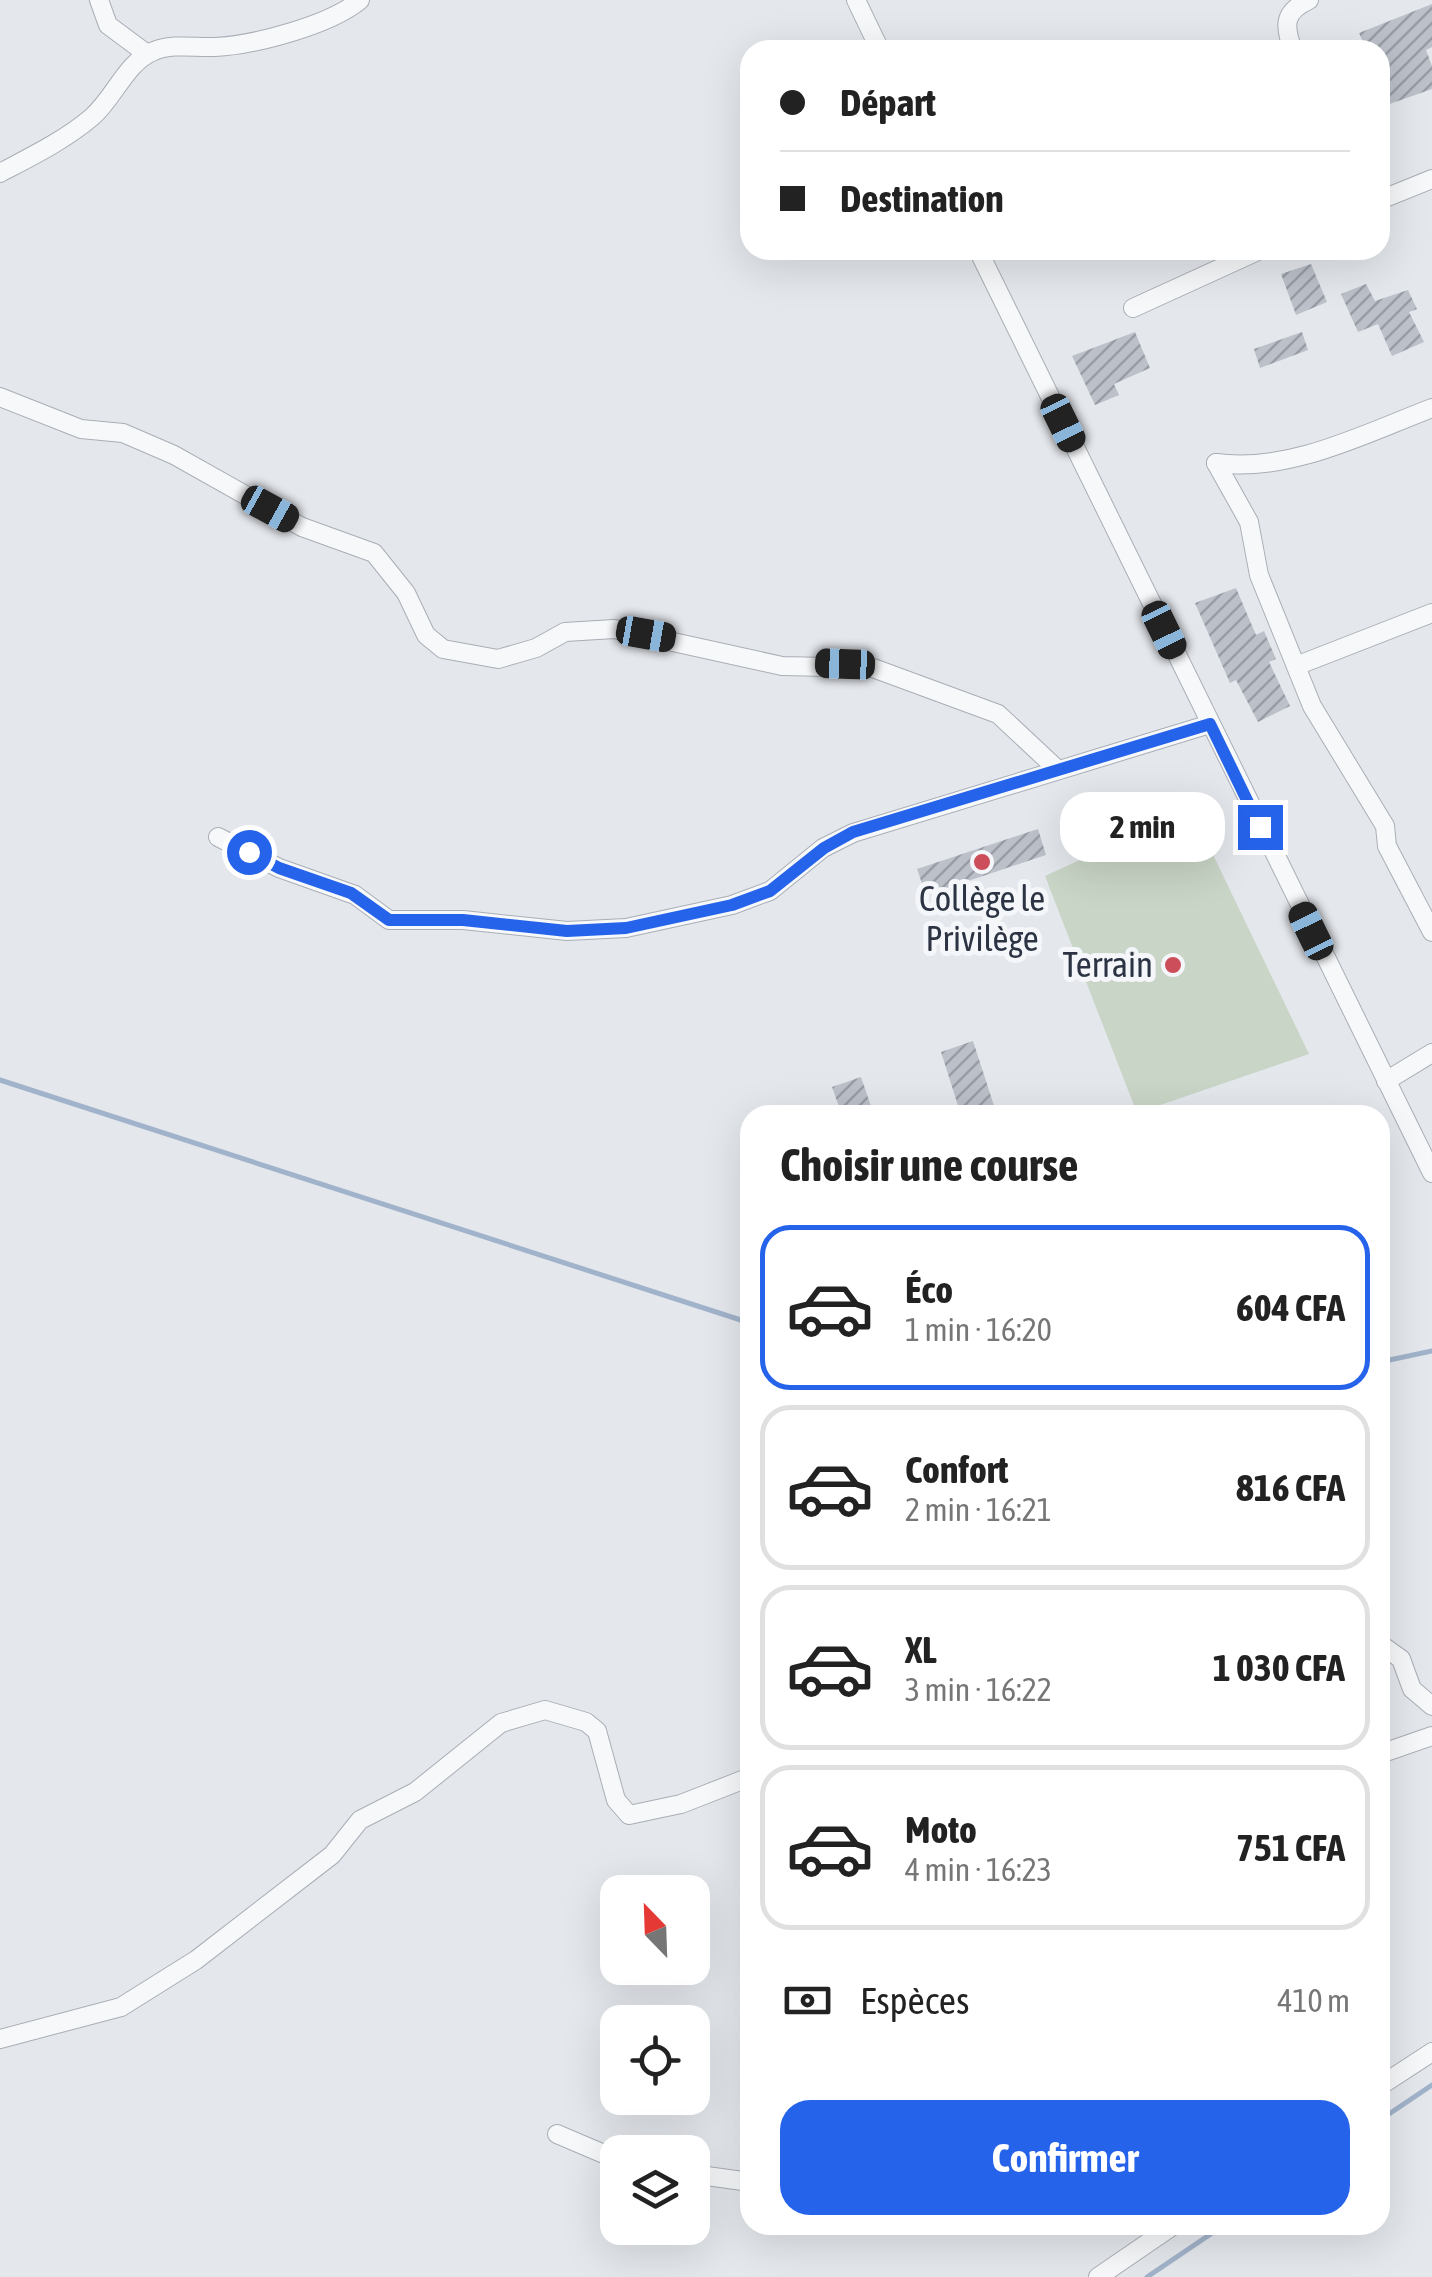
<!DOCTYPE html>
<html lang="fr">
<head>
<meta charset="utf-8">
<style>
	:root { --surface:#fff; --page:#f6f6f6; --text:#222; --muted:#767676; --line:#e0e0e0; --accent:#2563eb }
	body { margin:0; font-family:"Asap Condensed",sans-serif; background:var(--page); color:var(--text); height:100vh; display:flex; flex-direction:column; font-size:38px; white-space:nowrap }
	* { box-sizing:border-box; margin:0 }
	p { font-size:32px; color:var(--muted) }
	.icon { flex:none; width:55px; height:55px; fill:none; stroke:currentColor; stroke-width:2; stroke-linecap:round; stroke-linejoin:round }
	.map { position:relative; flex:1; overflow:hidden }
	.side { position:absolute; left:740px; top:1105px; width:650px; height:1130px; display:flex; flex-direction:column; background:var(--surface); border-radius:30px; box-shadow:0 10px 40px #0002 }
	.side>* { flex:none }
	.guide { position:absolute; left:740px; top:40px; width:650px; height:220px; border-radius:30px; box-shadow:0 10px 40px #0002; display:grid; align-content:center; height:220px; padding:0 40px; background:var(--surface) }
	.needle { width:65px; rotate:337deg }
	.fabs { position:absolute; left:600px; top:1875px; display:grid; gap:20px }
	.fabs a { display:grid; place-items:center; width:110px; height:110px; border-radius:20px; background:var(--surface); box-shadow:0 10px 40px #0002; font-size:50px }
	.end { position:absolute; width:45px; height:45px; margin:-22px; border:12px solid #2563eb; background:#fff; box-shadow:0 0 0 5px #fff }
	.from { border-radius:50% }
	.bubble { position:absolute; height:70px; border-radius:30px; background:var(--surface); box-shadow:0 10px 40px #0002; font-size:32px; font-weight:700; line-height:70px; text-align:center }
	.car { position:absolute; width:30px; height:60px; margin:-30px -15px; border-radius:12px; box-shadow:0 0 8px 2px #0007; background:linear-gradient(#222 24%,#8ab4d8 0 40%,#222 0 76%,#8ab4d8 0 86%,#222 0) }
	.guide b { display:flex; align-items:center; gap:35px; height:95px; font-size:38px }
	.guide b+b { border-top:2px solid var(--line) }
	.guide i { width:25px; height:25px; background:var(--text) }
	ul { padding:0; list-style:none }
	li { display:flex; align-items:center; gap:30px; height:165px; margin:0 20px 15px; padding:0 20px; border:5px solid var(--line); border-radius:30px }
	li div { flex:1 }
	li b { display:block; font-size:38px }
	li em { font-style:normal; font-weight:700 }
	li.on { border-color:var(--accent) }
	li>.icon { width:90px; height:90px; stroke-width:1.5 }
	h2 { padding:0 40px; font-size:45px; line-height:120px }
	.pay { display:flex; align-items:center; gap:25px; height:110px; padding:0 40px; font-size:38px }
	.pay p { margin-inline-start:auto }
	.button { display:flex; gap:20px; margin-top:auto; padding:20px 40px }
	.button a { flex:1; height:115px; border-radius:30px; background:var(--accent); color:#fff; font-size:40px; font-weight:700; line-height:115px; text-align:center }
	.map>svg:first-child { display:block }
	.pitch { fill:#c9d5c6 }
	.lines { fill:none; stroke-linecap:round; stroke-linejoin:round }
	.stream { stroke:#a1b3ca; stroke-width:5 }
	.building { fill:url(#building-hatch) }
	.minor-casing { stroke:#a9aeb6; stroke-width:20 }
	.minor { stroke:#f7f8fa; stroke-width:18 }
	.route { stroke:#2563eb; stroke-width:12 }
	.poi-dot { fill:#cc4e5b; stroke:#f4f6f9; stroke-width:4 }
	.labels { text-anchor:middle; stroke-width:10; stroke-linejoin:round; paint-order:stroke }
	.poi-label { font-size:35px; fill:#2c3444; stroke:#f4f6f9 }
</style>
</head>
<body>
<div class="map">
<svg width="1432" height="2277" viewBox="0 0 1432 2277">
	<defs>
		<pattern id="building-hatch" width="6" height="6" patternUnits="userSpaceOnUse" patternTransform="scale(2.5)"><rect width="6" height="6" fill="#bbc0c9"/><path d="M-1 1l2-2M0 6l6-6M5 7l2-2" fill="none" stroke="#989da5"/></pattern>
	</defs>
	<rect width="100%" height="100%" fill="#e4e7ec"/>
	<path class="pitch" d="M 1191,809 L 1309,1054 L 1137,1113 L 1045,876 Z"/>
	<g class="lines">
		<g class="stream">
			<path d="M 0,1080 L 750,1323"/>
			<path d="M 1380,1362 L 1432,1351"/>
			<path d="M 1380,2120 L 1432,2085"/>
			<path d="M 1147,2277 L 1224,2225"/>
		</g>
	</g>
	<g class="building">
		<path d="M 1432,4 L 1432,47 L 1426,50 L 1432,66 L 1432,89 L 1384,106 L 1380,50 L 1367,50 L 1359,33 Z"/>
		<path d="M 1311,264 L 1327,302 L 1296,315 L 1281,274 Z"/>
		<path d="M 1366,284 L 1375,301 L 1408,290 L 1417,309 L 1409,312 L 1424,342 L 1392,356 L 1378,324 L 1358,332 L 1341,294 Z"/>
		<path d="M 1135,332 L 1150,368 L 1114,384 L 1119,395 L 1095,405 L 1072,356 Z"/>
		<path d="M 1302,332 L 1308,350 L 1260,368 L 1254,349 Z"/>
		<path d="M 1236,588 L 1256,635 L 1264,631 L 1276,659 L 1269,662 L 1290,706 L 1258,722 L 1236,680 L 1230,683 L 1195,603 Z"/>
		<path d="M 1038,829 L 1046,855 L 926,895 L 917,869 Z"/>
		<path d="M 973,1041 L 997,1115 L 961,1115 L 941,1052 Z"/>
		<path d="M 861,1077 L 874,1115 L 842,1115 L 832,1087 Z"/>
	</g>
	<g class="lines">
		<defs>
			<g id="minor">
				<path d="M 99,0 L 108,25 L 147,54"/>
				<path d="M 856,0 L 880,50"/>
				<path d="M 1293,50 C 1284,26 1283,12 1309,0"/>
				<path d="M 0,173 C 32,156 65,140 92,117 C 115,97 126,62 154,51 C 173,43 195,48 215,47 C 255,45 330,25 360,0"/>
				<path d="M 1380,200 L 1432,179"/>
				<path d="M 978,250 L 1432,1173"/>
				<path d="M 1133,308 L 1260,250"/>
				<path d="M 0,397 L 81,429 L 123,433 L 174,455 L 302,527 L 374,553 L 406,593 L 426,635 L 443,649 L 498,659 L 536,648 L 565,632 L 614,629 L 782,666 L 873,668 L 998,714 L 1058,770"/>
				<path d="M 1216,463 L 1249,522 L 1259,575 L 1312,706 L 1385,826 L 1387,846 L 1432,932"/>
				<path d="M 1216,463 C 1289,473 1364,434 1432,408"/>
				<path d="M 1296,666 L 1432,613"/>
				<path d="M 218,837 L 279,868 L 355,895 L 389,920 L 463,920 L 567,931 L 626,928 L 732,905 L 770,891 L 823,848 L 853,833 L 1210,724"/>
				<path d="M 1386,1081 L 1432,1053"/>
				<path d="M 1380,1644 L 1401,1659 L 1412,1689 L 1432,1706"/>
				<path d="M 1380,1754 L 1432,1736"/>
				<path d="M 0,2039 L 121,2007 L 196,1960 L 332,1855 L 360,1820 L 415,1792 L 501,1723 L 545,1710 L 586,1722 L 597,1731 L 616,1800 L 629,1815 L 681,1804 L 750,1777"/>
				<path d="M 1380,2086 L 1432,2052"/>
				<path d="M 557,2134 L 618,2160"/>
				<path d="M 692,2174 L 750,2182"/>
				<path d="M 1098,2277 L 1174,2225"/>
			</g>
		</defs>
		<use href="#minor" class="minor-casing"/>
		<use href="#minor" class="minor"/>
	</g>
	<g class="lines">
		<path class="route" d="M 249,852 L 279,868 L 351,893 L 389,920 L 463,920 L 567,931 L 626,928 L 732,905 L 770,891 L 824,848 L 853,832 L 1210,724 L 1260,827"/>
	</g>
	<g class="poi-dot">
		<circle cx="982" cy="862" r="10"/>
		<circle cx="1173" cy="965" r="10"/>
	</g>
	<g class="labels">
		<g class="poi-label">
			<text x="982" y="911">Collège le<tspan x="982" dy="40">Privilège</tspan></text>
			<text x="1153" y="977" text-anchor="end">Terrain</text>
		</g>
	</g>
</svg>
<div class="fabs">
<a><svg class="needle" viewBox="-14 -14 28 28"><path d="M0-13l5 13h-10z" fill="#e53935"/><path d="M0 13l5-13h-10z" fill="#767676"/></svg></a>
<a><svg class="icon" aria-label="locate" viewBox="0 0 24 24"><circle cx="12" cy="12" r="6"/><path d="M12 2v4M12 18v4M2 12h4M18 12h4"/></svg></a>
<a><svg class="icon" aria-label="layers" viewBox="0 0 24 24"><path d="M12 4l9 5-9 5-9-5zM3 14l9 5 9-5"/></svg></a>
</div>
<i class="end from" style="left:249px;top:852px"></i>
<i class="end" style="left:1260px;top:827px"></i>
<div class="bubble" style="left:1060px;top:792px;width:165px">2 min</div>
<i class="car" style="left:1063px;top:423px;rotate:154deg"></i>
<i class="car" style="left:270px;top:509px;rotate:119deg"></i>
<i class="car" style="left:1164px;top:630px;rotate:154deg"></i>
<i class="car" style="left:646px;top:634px;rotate:100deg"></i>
<i class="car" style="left:845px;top:664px;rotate:272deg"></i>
<i class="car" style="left:1311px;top:931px;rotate:334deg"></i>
<div class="guide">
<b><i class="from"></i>Départ</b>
<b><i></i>Destination</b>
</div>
<section class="side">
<h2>Choisir une course</h2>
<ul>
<li class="on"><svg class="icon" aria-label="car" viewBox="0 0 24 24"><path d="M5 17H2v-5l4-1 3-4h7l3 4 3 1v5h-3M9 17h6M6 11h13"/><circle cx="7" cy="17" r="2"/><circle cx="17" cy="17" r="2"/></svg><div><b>Éco</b><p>1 min · 16:20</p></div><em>604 CFA</em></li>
<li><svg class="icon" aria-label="car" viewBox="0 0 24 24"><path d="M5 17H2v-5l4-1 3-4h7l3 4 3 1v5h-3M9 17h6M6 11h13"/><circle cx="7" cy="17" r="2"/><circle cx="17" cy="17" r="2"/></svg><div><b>Confort</b><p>2 min · 16:21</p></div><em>816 CFA</em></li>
<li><svg class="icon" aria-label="car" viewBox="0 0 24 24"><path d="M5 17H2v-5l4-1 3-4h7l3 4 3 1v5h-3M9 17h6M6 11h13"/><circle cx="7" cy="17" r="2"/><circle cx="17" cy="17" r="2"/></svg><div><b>XL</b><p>3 min · 16:22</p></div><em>1 030 CFA</em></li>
<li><svg class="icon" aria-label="car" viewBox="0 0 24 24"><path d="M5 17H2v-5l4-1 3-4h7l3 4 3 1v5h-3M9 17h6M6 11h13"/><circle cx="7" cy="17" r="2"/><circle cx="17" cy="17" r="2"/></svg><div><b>Moto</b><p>4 min · 16:23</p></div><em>751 CFA</em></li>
</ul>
<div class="pay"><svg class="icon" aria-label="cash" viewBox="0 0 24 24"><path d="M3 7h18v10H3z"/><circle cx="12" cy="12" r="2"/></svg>Espèces<p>410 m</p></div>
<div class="button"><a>Confirmer</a></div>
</section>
</div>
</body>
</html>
